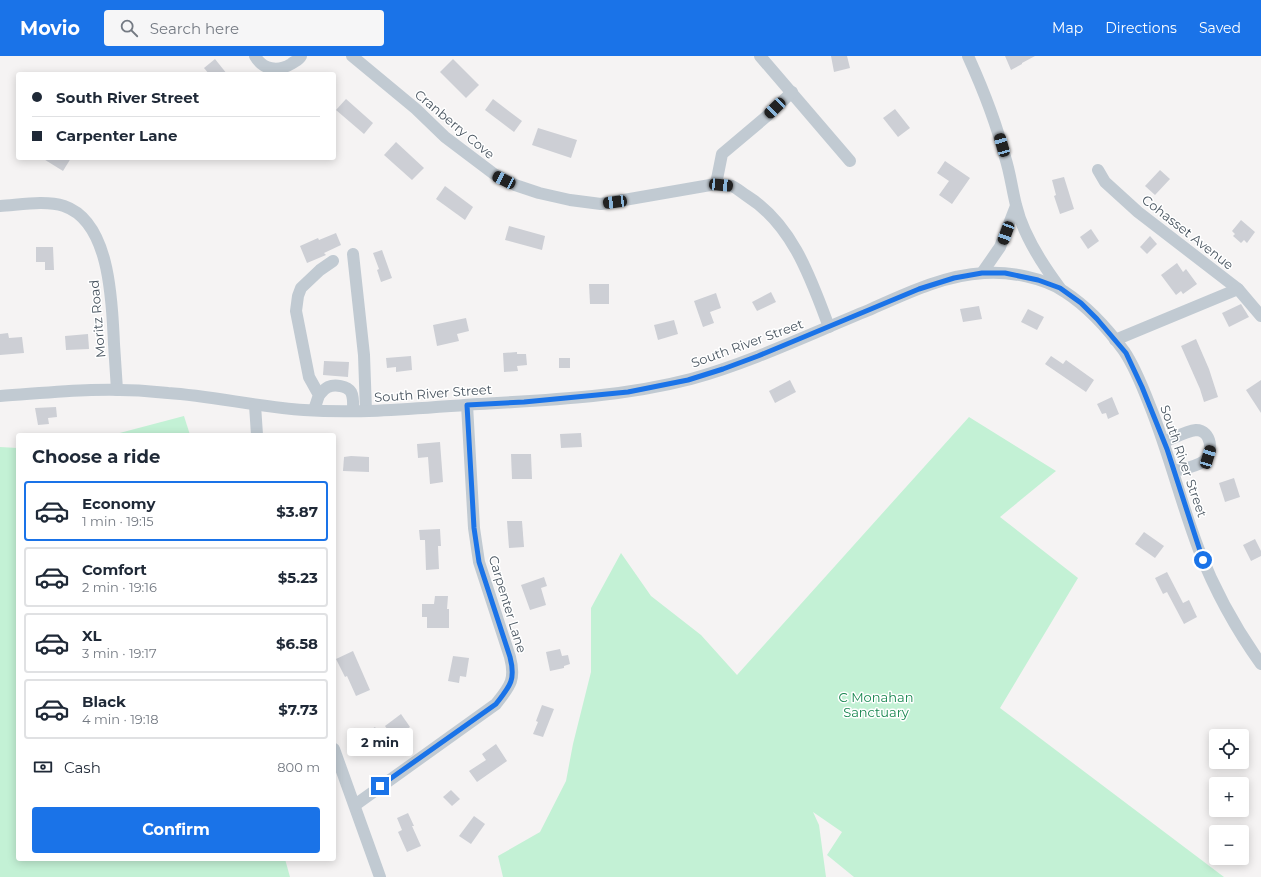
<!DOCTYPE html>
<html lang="en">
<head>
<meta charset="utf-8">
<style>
	:root { --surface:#fff; --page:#f6f6f7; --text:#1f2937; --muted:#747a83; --line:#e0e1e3; --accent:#1a73e8 }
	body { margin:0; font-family:Montserrat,sans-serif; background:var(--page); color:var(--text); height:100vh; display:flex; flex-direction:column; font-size:15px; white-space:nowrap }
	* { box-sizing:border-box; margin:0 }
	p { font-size:13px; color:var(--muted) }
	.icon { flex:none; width:22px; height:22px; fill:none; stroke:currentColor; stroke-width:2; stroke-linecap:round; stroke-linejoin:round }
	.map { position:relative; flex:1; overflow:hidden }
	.drawer { position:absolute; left:16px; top:377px; width:320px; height:428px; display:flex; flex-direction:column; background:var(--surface); border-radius:4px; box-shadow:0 2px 10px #0003 }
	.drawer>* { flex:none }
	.guide { position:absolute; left:16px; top:16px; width:320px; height:88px; border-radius:4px; box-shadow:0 2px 10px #0003; display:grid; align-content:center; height:88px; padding:0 16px; background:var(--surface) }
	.fabs { position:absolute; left:1209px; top:673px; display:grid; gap:8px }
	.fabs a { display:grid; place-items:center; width:40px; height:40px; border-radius:4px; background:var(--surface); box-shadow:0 2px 10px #0003; font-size:20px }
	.end { position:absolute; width:18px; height:18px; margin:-9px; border:5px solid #1a73e8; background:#fff; box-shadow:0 0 0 2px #fff }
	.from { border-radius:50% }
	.bubble { position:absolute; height:28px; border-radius:4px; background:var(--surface); box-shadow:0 2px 10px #0003; font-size:13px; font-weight:700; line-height:28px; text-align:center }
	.car { position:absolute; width:12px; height:24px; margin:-12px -6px; border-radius:5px; box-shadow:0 0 3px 1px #0007; background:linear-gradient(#222 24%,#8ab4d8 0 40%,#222 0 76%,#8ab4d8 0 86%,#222 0) }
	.guide b { display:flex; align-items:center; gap:14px; height:38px; font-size:15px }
	.guide b+b { border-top:1px solid var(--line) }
	.guide i { width:10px; height:10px; background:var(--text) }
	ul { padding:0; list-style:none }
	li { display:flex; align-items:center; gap:12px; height:60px; margin:0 8px 6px; padding:0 8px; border:2px solid var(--line); border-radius:4px }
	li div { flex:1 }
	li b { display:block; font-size:15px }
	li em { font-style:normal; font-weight:700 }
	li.active { border-color:var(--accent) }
	li>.icon { width:36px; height:36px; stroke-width:1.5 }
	h2 { padding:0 16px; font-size:18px; line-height:48px }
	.pay { display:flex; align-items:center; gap:10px; height:44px; padding:0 16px; font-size:15px }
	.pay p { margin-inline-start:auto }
	.primary-button { display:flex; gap:8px; margin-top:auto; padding:8px 16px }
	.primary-button a { flex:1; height:46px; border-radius:4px; background:var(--accent); color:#fff; font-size:16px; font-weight:700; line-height:46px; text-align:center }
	header { display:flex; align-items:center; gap:24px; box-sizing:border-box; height:56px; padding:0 20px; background:var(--accent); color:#fff }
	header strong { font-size:19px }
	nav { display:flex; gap:22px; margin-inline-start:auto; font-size:14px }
	.search { width:280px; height:36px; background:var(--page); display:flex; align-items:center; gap:10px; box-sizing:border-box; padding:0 14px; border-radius:4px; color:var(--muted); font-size:15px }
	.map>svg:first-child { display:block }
	.green { fill:#c3f1d5 }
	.building { fill:#cdcfd5 }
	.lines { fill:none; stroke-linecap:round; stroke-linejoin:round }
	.minor { stroke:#c1cad2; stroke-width:12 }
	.route { stroke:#1a73e8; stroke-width:5 }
	.labels { text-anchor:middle; stroke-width:3; stroke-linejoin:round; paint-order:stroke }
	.street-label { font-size:13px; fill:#4a5661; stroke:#fff }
	.park-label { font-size:13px; fill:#17864f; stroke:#fff }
</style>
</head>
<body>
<header>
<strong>Movio</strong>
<div class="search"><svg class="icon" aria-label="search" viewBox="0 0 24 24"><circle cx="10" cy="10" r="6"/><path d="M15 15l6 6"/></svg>Search here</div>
<nav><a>Map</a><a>Directions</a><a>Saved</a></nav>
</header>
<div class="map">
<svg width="1261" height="821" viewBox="0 0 1261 821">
	<rect width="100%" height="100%" fill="#f5f3f3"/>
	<g class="green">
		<path d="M 184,360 L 190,379 L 112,379 Z"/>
		<path d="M 969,361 L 1056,415 L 1000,461 L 1078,522 L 1000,652 L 1224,821 L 854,821 L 827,799 L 842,776 L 813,756 L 819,769 L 826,821 L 503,821 L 498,800 L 540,776 L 566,725 L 573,688 L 591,616 L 591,552 L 621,497 L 651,540 L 701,579 L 737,619 Z"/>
		<path d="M 0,391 L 18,392 L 18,803 L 285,803 L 290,821 L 0,821 Z"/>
	</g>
	<g class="building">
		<path d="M 831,0 L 847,0 L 850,12 L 834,16 Z"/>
		<path d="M 1005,0 L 1035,0 L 1022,7 L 1022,8 L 1011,14 Z"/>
		<path d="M 215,3 L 227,18 L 209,18 L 204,12 Z"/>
		<path d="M 453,3 L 479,29 L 466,42 L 440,16 Z"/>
		<path d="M 346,43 L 373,67 L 364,78 L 336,54 Z"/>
		<path d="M 493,43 L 522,65 L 514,76 L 485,54 Z"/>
		<path d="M 895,53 L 910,72 L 898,81 L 883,62 Z"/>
		<path d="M 538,72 L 577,84 L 571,102 L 532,89 Z"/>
		<path d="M 396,86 L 424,112 L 412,124 L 384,99 Z"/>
		<path d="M 42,102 L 71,102 L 63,115 Z"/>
		<path d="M 945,105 L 970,122 L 952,148 L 939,139 L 949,125 L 937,117 Z"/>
		<path d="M 1160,114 L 1170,123 L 1155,139 L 1145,130 Z"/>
		<path d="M 1064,121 L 1074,153 L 1060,158 L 1054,140 L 1056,139 L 1052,124 Z"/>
		<path d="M 445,130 L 473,151 L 465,164 L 436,143 Z"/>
		<path d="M 1241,164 L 1255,176 L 1247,187 L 1244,184 L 1241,187 L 1233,180 L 1235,178 L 1232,175 Z"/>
		<path d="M 509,170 L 545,180 L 542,194 L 505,184 Z"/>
		<path d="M 1091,173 L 1099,185 L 1088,193 L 1080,181 Z"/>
		<path d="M 336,177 L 341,189 L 324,197 L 326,199 L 307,207 L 300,190 L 318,182 L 319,184 Z"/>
		<path d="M 1150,180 L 1157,188 L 1147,198 L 1140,191 Z"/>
		<path d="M 36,191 L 53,191 L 54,214 L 45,214 L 45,206 L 36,206 Z"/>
		<path d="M 382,194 L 392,222 L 381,226 L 377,214 L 379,213 L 373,197 Z"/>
		<path d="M 1177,207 L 1183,216 L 1186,213 L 1197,228 L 1183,238 L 1181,235 L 1176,239 L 1161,219 Z"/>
		<path d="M 589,228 L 609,228 L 609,248 L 590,248 Z"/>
		<path d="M 771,236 L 776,246 L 757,255 L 752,246 Z"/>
		<path d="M 716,237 L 721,252 L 710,256 L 714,267 L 703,271 L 694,245 Z"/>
		<path d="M 1241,248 L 1249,261 L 1229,271 L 1222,257 Z"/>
		<path d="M 979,250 L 982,263 L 963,266 L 960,253 Z"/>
		<path d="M 1028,253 L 1044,261 L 1037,274 L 1021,266 Z"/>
		<path d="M 466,262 L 469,275 L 457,278 L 459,285 L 437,290 L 433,269 Z"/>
		<path d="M 674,264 L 678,278 L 658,284 L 654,269 Z"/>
		<path d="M 8,277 L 9,282 L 22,281 L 24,297 L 0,299 L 0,278 Z"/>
		<path d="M 88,278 L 89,293 L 66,294 L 65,280 Z"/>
		<path d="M 1196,283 L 1209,313 L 1218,341 L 1204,346 L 1200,333 L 1181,290 Z"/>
		<path d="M 517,296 L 517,298 L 526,298 L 527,309 L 517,310 L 518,315 L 504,316 L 503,297 Z"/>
		<path d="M 411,300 L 412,314 L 396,316 L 396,311 L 387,312 L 386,302 Z"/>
		<path d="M 1051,300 L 1063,308 L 1066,304 L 1094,324 L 1086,336 L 1045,308 Z"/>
		<rect x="559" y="302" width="11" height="10"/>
		<path d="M 324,305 L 349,306 L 348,321 L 323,319 Z"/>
		<path d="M 790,324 L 796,336 L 775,347 L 769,335 Z"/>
		<path d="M 1261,324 L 1261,357 L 1246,334 Z"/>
		<path d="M 1112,341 L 1119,358 L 1108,363 L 1106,357 L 1102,358 L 1097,348 Z"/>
		<path d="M 56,351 L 57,361 L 48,362 L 49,368 L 38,369 L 35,352 Z"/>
		<path d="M 581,377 L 582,391 L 561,392 L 560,378 Z"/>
		<path d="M 440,386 L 443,426 L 430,428 L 428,401 L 418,402 L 417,388 Z"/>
		<path d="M 511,398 L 531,398 L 532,423 L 512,423 Z"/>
		<path d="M 351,400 L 369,401 L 369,416 L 343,415 L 344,401 Z"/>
		<path d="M 1234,422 L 1240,441 L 1225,446 L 1219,427 Z"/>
		<path d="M 507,465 L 522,465 L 524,491 L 509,492 Z"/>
		<path d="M 440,473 L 441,490 L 438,490 L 439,513 L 426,514 L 425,484 L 420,484 L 419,474 Z"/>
		<path d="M 1144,476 L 1164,490 L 1155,502 L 1135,488 Z"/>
		<path d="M 1255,483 L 1261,495 L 1261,500 L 1251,505 L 1243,489 Z"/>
		<path d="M 1167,516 L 1183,547 L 1189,544 L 1197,561 L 1184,568 L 1167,536 L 1163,538 L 1155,522 Z"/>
		<path d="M 544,521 L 547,530 L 541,532 L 546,549 L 530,554 L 521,529 Z"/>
		<path d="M 435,540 L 448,540 L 447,553 L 449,553 L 449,572 L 427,572 L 427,561 L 422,561 L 422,548 L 434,548 Z"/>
		<path d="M 560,593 L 562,600 L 568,599 L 570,608 L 564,610 L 564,612 L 550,615 L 546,596 Z"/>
		<path d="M 353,595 L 370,634 L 356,640 L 347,620 L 345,621 L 336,603 Z"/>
		<path d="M 453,600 L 469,602 L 466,621 L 460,620 L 459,627 L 448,625 Z"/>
		<path d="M 542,649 L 554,653 L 543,681 L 533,678 L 538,666 L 536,665 Z"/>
		<path d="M 401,658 L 410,671 L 394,683 L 385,670 Z"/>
		<path d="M 375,671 L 382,682 L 373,689 L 365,678 Z"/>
		<path d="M 496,688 L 507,705 L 477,726 L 469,715 L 486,704 L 482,698 Z"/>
		<path d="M 451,734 L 460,743 L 452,750 L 443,741 Z"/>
		<path d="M 408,757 L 414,770 L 412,770 L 421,790 L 407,796 L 398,776 L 402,774 L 397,762 Z"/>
		<path d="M 474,760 L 485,768 L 471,788 L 459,780 Z"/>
	</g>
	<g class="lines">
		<g class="minor">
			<path d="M 255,0 C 263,14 278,16 291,8 C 295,5 299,4 301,0"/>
			<path d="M 352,0 L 416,53 L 445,81 L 494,118 L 515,129 L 539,137 L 570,144 L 601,148 L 716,128 C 721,129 727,129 732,130 C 737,132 742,137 747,140 C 793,169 811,223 829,271"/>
			<path d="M 760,0 L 850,105"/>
			<path d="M 968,0 C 983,33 996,66 1005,101 C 1010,116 1012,133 1016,149 C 1023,179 1042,208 1060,232"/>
			<path d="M 1098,114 L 1105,126 L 1138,156 L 1238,233 L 1261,260"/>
			<path d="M 716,128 L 722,98 L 767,60 L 792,36"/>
			<path d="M 0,150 C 19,149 45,144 64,150 C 111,166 112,248 114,288 C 115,303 116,319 117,334"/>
			<path d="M 353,198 L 364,299 L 366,355"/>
			<path d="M 982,217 L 1000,191 L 1016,150"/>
			<path d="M 1115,284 L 1238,233"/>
			<path d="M 319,339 C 321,337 324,333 328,331 C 335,328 347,330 351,336 C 354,342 353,349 353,355"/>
			<path d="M 0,340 C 30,338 61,335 91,334 C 117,333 142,334 168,337 C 213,340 258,351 304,354 C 362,358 421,352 479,348 C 550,344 622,341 691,323 C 752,306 810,278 869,254 C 905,238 944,219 984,217 C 1009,215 1045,222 1065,236 C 1088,251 1108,273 1124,295 C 1135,311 1143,332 1150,350 C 1169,397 1181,447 1199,494 C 1215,535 1236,573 1261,608"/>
			<path d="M 255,349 L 257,379"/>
			<path d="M 314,354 L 319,339 L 309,321 L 296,255 L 298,240 L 301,232 L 320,214 L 333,205"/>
			<path d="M 1164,386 C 1174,382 1186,375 1196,374 C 1212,374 1214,398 1204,405 C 1196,411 1183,413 1174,415"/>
			<path d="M 334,693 L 380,821"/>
			<path d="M 355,749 L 496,648 C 510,630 516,624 510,601 L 479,506 L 474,472 L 467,349"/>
		</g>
	</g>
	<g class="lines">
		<path class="route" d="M 380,730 L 496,648 C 510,630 516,624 510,601 L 479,506 L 474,472 L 467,349 L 524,346 L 628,336 L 688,324 L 723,313 L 758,300 L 919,233 L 954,222 L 982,217 L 1005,217 L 1038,224 L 1060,232 L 1081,247 L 1097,263 L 1126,297 L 1142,331 L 1167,393 L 1203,504"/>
	</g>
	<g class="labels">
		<g class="street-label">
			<text transform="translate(455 68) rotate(40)" y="5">Cranberry Cove</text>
			<text transform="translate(1188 176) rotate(38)" y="5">Cohasset Avenue</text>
			<text transform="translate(97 263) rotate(-95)" y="5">Moritz Road</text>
			<text transform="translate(747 287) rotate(-20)" y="5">South River Street</text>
			<text transform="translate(433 337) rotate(-4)" y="5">South River Street</text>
			<text transform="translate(1184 405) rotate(71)" y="5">South River Street</text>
			<text transform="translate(508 548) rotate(73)" y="5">Carpenter Lane</text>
		</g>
		<g class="park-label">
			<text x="876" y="646">C Monahan<tspan x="876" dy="15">Sanctuary</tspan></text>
		</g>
	</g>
</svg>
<div class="fabs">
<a><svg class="icon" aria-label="locate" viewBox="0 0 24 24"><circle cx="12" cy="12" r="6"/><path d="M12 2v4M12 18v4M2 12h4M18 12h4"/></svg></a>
<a>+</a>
<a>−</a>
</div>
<i class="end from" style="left:1203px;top:504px"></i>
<i class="end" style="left:380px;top:730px"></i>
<div class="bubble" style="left:347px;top:672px;width:66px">2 min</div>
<i class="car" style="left:775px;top:52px;rotate:226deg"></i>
<i class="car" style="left:1002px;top:89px;rotate:344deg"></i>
<i class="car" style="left:504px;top:124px;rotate:296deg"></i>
<i class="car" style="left:721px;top:129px;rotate:95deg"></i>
<i class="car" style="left:615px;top:146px;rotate:263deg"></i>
<i class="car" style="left:1006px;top:177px;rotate:200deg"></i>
<i class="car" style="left:1208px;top:401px;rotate:17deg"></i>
<div class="guide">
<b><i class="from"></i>South River Street</b>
<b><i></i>Carpenter Lane</b>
</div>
<section class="drawer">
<h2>Choose a ride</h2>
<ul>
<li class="active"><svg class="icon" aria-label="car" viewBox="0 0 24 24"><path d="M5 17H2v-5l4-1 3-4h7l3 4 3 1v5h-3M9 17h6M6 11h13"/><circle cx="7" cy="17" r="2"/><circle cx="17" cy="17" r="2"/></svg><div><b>Economy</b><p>1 min · 19:15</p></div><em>$3.87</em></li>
<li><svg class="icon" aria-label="car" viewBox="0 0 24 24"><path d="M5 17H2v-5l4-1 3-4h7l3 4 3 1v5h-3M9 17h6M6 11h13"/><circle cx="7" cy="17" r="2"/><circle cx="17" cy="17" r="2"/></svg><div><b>Comfort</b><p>2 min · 19:16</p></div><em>$5.23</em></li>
<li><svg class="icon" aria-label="car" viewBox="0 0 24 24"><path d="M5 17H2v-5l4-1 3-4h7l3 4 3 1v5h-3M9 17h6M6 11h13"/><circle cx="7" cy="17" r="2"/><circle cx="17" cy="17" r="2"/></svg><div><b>XL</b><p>3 min · 19:17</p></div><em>$6.58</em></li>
<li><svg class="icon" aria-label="car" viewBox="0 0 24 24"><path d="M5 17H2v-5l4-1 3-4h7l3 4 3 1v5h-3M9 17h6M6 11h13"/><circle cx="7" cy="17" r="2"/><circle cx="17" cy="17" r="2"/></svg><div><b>Black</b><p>4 min · 19:18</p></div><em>$7.73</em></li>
</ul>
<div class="pay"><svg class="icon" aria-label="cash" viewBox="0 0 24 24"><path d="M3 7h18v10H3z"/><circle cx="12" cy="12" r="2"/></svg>Cash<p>800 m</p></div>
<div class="primary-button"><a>Confirm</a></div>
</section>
</div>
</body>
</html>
